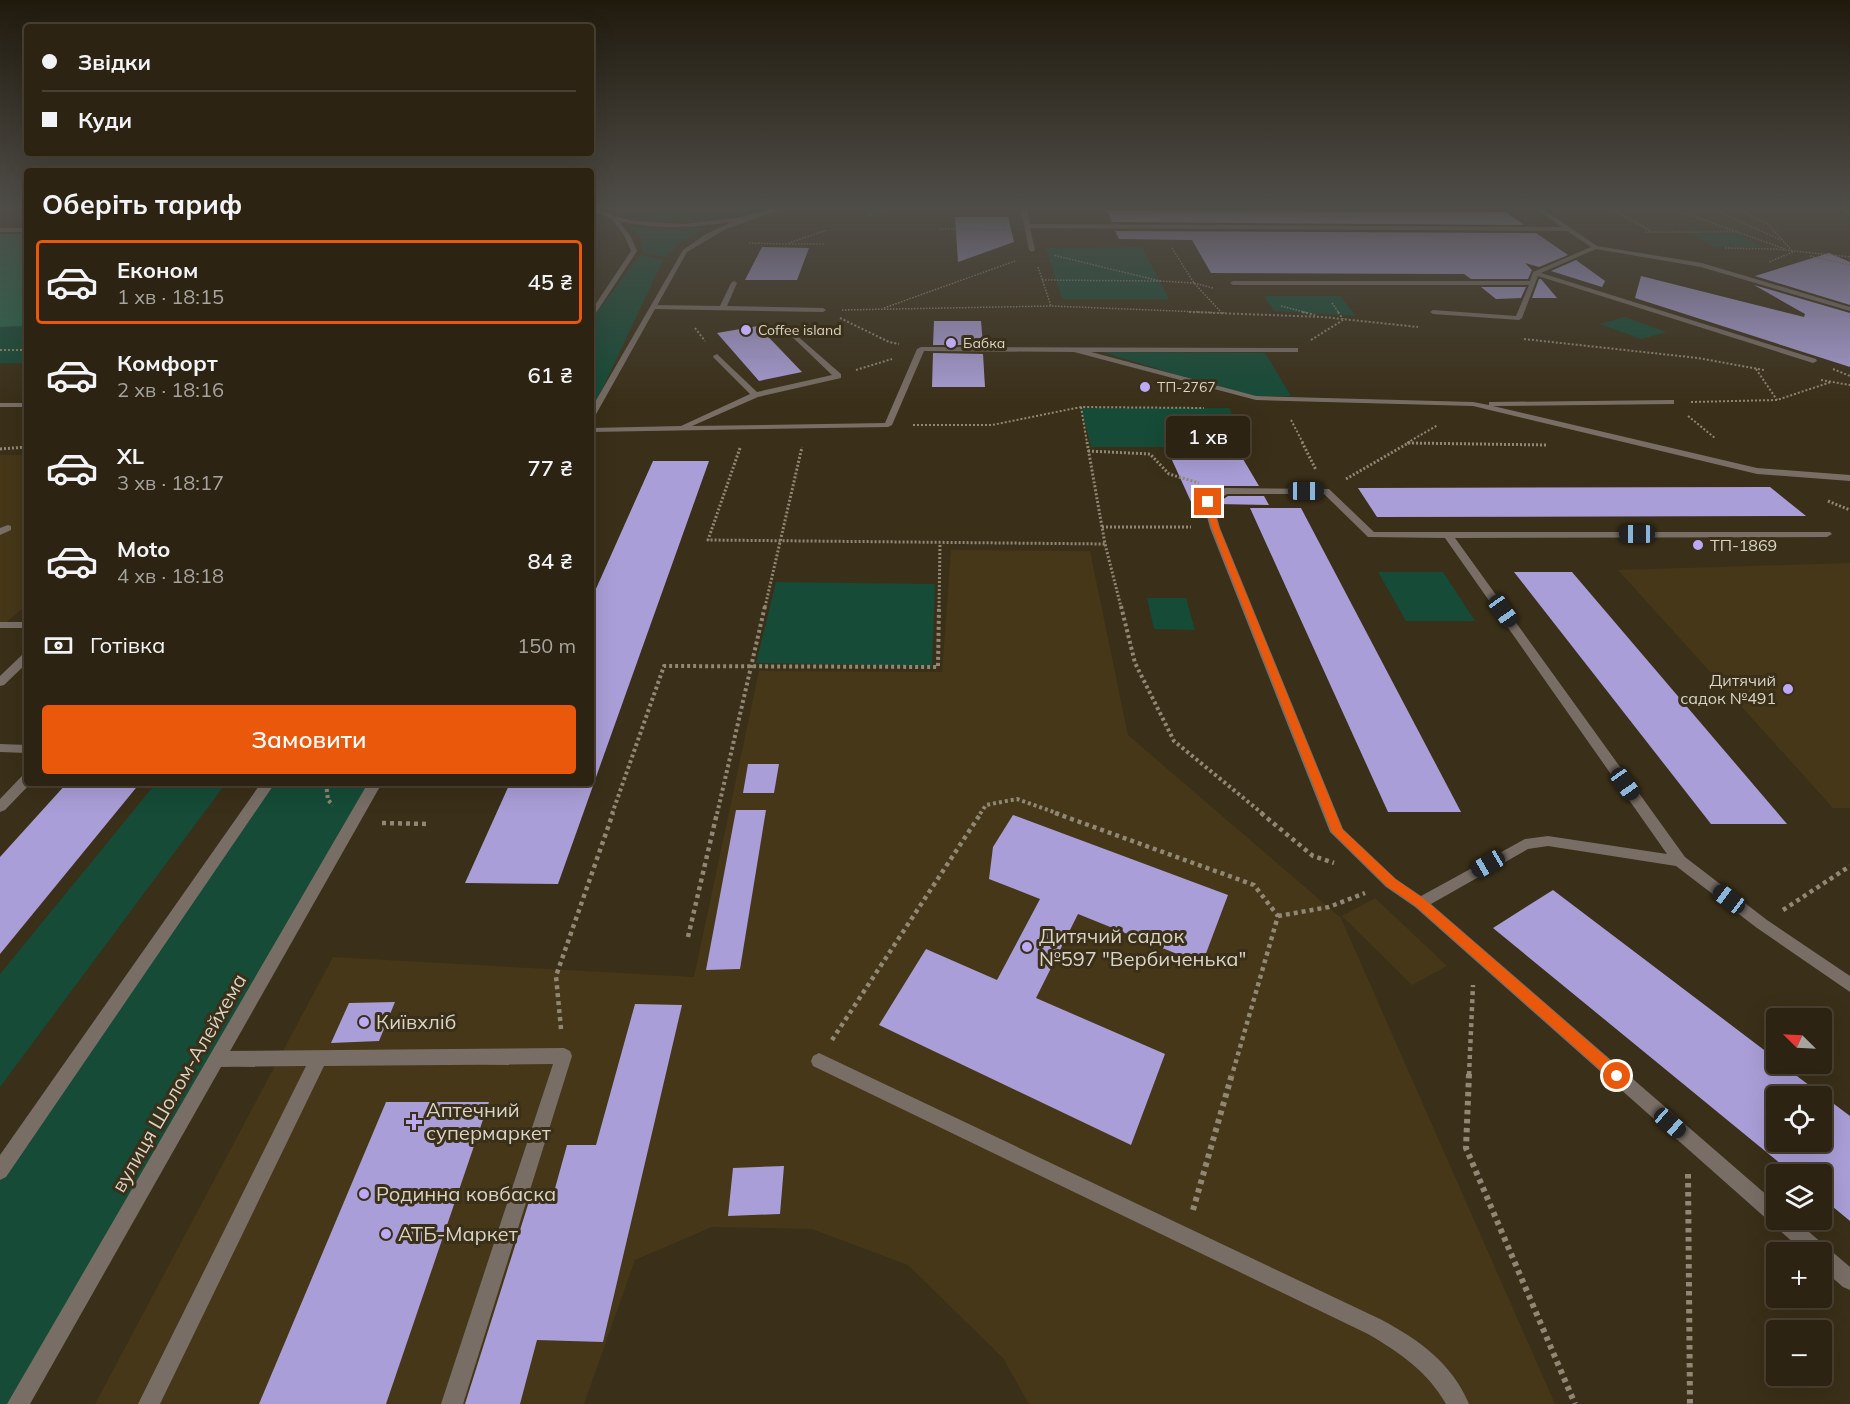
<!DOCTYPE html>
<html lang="uk">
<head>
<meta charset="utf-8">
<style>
	:root { --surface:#2c2312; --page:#382f20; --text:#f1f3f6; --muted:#a6a49f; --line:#484032; --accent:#ea580c }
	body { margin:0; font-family:Mulish,sans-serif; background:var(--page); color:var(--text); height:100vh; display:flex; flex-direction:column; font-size:22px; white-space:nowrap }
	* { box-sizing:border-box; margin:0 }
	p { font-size:20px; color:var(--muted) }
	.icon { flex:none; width:33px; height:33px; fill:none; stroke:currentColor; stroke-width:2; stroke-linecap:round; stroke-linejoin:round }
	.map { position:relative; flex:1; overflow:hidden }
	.drawer { position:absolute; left:24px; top:168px; width:570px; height:618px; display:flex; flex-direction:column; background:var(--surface); border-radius:6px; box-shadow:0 6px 24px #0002,0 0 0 2px var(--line) }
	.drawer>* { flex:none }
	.banner { position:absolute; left:24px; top:24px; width:570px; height:132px; border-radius:6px; box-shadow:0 6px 24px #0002,0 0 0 2px var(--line); display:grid; align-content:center; height:132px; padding:0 18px; background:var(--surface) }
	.needle { width:39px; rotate:294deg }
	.tools { position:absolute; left:1766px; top:1008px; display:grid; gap:12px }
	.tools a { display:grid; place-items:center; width:66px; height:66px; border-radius:6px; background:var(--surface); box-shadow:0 6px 24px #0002,0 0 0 2px var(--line); font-size:30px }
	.end { position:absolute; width:27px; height:27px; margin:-14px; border:8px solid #ea580c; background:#fff; box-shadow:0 0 0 3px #fff }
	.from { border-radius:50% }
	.bubble { position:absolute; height:42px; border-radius:6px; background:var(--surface); box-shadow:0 6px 24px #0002,0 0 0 2px var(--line); font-size:20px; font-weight:600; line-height:42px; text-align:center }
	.car { position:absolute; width:18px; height:36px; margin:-18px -9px; border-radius:8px; box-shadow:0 0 4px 2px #0007; background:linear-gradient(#222 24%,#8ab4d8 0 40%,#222 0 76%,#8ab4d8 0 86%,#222 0) }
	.banner b { display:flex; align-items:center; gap:21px; height:57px; font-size:22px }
	.banner b+b { border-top:2px solid var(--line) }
	.banner i { width:15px; height:15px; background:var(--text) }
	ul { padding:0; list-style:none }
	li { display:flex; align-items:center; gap:18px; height:84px; margin:0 12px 9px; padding:0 6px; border:3px solid transparent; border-radius:6px }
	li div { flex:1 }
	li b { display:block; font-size:22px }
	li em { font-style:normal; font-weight:600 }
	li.on { border-color:var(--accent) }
	li>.icon { width:54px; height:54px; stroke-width:1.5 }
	h2 { padding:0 18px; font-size:27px; line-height:72px }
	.pay { display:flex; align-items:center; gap:15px; height:66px; padding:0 18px; font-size:22px }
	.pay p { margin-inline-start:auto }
	.button { display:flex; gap:12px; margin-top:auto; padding:12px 18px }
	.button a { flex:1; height:69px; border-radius:6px; background:var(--accent); color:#fff; font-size:24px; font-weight:600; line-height:69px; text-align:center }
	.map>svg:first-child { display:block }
	.built { fill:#453718 }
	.green { fill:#154b37 }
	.forest { fill:#24684e }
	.building { fill:#a99ed7; fill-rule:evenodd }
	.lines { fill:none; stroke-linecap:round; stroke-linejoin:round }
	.path-far5 { stroke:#908875; stroke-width:1.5; stroke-dasharray:1.5 1.5; stroke-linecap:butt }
	.path-far4 { stroke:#908875; stroke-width:2; stroke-dasharray:2 2; stroke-linecap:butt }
	.path-far3 { stroke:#908875; stroke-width:3; stroke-dasharray:2 2; stroke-linecap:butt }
	.path-far2 { stroke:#908875; stroke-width:4; stroke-dasharray:3 3; stroke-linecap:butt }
	.path-far1 { stroke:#908875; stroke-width:4.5; stroke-dasharray:4 4; stroke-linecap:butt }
	.path { stroke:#908875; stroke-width:6; stroke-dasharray:4.5 4.5; stroke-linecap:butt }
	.service { fill:#786e66; fill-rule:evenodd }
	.tertiary { fill:#786e66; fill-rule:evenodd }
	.route { fill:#ea580c }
	.poi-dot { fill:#bcaaf6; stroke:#3a2f18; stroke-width:2 }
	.labels { text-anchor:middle; stroke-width:6; stroke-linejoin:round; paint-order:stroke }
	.far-poi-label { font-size:14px; fill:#dad4c6; stroke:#3a2f18; text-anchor:start }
	.poi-label { font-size:16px; fill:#dad4c6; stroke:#3a2f18; text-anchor:start }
	.near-poi-label { font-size:20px; fill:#dad4c6; stroke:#3a2f18; text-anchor:start }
	.near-street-label { font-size:20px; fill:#dad4c6; stroke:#3a2f18 }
</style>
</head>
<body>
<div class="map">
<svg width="1850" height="1404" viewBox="0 0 1850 1404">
	<rect width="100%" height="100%" fill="#3a2f18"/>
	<g class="built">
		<path d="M 1607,209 L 1850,209 L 1850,222 L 1777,223 L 1783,232 L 1645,231 Z"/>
		<path d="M 0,455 L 27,455 L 27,604 L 0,628 Z"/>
		<path d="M 951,550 L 1090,551 L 1128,735 L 1341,918 L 1555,1404 L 1029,1404 L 1003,1358 L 908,1265 L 812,1229 L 712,1227 L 635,1260 L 584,1404 L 95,1404 L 333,957 L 694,977 L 759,671 L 942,672 Z"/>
		<path d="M 1850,563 L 1850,808 L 1833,808 L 1618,570 Z"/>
		<path d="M 1375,898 L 1447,966 L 1412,985 L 1342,916 Z"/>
	</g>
	<g class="green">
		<path d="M 611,209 L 758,209 C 714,221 654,228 611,209 Z"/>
		<path d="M 629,226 L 654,229 L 706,228 L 678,244 L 666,257 L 643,253 L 641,238 Z"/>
		<path d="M 1690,233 L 1737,233 L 1762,247 L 1715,247 Z"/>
		<path d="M 1142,247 L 1169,299 L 1062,299 L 1046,248 Z"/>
		<path d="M 640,255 L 663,260 L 591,413 L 591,320 Z"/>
		<path d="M 1264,296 L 1340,296 L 1356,316 L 1274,311 Z"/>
		<path d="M 1625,317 L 1666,332 L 1667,332 L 1641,339 L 1600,324 Z"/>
		<path d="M 27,326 L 27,363 L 0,363 L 0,327 Z"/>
		<path d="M 1103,352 L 1265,353 L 1291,396 L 1245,396 Z"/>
		<path d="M 1081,408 L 1229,408 L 1249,447 L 1091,447 Z"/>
		<path d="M 1378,572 L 1443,572 L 1475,621 L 1406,621 Z"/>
		<path d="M 776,582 L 935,584 L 932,666 L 756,663 Z"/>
		<path d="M 1147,598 L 1186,598 L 1195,630 L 1154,629 Z"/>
		<path d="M 156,783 L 226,783 L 0,1087 L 0,974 Z"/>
		<path d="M 268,783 L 375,783 L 18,1404 L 0,1404 L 0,1172 Z"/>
	</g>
	<path class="forest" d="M 2,234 L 27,234 L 27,326 L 0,327 L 0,235 Z"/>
	<g class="building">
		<path d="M 1107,211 L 1506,212 L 1524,225 L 1112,222 Z"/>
		<path d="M 955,217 L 1008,217 L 1014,242 L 958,262 Z"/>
		<path d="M 1115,231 L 1536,233 L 1568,255 L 1539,267 L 1525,263 L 1532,270 L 1528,279 L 1471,279 L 1464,274 L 1211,273 L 1192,240 L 1119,239 Z"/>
		<path d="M 762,247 L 809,248 L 797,280 L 745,280 Z"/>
		<path d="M 1829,253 L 1850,262 L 1850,305 L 1755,276 Z"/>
		<path d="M 1576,260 L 1605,281 L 1602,287 L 1551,271 Z"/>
		<path d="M 1641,276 L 1804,317 L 1805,314 L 1754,285 L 1850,313 L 1850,367 L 1635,298 Z"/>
		<path d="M 1539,279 L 1541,279 L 1557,298 L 1532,298 Z"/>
		<path d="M 1481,287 L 1526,287 L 1521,298 L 1496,299 Z"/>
		<path d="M 934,321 L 981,321 L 983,345 L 933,345 Z"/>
		<path d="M 758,326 L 802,372 L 759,381 L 717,333 Z"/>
		<path d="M 933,353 L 983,354 L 985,387 L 932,387 Z"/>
		<path d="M 1243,459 L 1259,486 L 1224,486 L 1202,500 L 1201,504 L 1192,504 L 1172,460 Z"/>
		<path d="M 653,461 L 709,461 L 595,780 L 591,779 L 591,600 Z"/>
		<path d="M 1770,487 L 1806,516 L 1377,517 L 1358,488 Z"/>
		<path d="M 1228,496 L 1264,496 L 1269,505 L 1216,504 Z"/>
		<path d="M 1250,508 L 1301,508 L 1461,812 L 1388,812 Z"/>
		<path d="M 1514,572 L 1572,572 L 1787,824 L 1711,824 Z"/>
		<path d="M 748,764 L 779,764 L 774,793 L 743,793 Z"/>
		<path d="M 67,783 L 140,783 L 0,954 L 0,857 Z"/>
		<path d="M 510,783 L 594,783 L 558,884 L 465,883 Z"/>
		<path d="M 736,810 L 766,810 L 740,969 L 706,970 Z"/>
		<path d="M 1013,815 L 1228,895 L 1202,964 L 1078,914 L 1036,998 L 1165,1054 L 1131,1145 L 879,1025 L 926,949 L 997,980 L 1040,899 L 989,879 L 993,847 Z"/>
		<path d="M 1553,890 L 1776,1059 L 1776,1064 L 1781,1064 L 1850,1116 L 1850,1221 L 1821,1197 L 1821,1174 L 1793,1174 L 1493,928 ZM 1776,1096 L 1821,1096 L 1821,1142 L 1776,1142 Z"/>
		<path d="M 395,1002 L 379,1041 L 331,1043 L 349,1003 Z"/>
		<path d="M 635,1004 L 682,1005 L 603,1342 L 537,1340 L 520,1404 L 465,1404 L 532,1192 L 554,1192 L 567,1145 L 596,1145 Z"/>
		<path d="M 386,1102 L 489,1102 L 386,1404 L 259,1404 Z"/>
		<path d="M 784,1166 L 780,1214 L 728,1216 L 733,1168 Z"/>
	</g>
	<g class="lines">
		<g class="path-far5">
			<path d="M 1612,209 L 1652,232"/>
			<path d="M 1673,209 L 1785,249"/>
			<path d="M 1712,209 L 1781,240"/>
			<path d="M 1737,209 L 1768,224 L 1793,252 L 1769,262"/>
			<path d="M 868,215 L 885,209"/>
			<path d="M 939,229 L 1007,230"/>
			<path d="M 1645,232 L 1737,232"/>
			<path d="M 749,243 L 786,244 L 827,230"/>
			<path d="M 789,244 L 824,244"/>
			<path d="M 1172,248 L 1194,283 L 1220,311"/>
			<path d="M 1725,248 L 1775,249 L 1850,257"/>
			<path d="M 1810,256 L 1850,265"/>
			<path d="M 1038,267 L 1051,306"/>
			<path d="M 1042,280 L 1160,281 L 1053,255"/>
			<path d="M 1160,281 L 1194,283"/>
			<path d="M 1194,283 L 1213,288"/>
			<path d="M 1332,303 L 1339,313"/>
			<path d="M 1281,306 L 1308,313"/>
			<path d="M 884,308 L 1015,261"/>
			<path d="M 842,310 L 1051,306 L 1226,313"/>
		</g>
		<g class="path-far4">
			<path d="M 1189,312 L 1323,317 L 1418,327"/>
			<path d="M 1302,312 L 1315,315"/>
			<path d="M 1338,312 L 1343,319"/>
			<path d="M 840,318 L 889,342 L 899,344"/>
			<path d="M 695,328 L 705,341"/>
			<path d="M 1524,339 L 1698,358 L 1764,370"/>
			<path d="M 1311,340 L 1343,320"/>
			<path d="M 0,350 L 27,350"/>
			<path d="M 1756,369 L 1777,400"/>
			<path d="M 1833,369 L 1850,376"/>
			<path d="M 856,370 L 892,359"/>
			<path d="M 1821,380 L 1850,385"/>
			<path d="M 1691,402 L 1777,400 L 1831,382"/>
			<path d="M 1081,407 L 1087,443"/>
			<path d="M 1688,416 L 1715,438"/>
			<path d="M 1291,420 L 1303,443"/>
			<path d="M 913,425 L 992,425 L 1081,407 L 1204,408"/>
			<path d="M 1407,443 L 1438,425"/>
			<path d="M 1408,443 L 1420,443"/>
		</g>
		<g class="path-far3">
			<path d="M 1087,442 L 1105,544 L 1121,607"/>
			<path d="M 1302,442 L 1316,470"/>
			<path d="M 1408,443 L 1547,445"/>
			<path d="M 740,448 L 708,540 L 1105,544"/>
			<path d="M 0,449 L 27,447"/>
			<path d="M 1088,451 L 1150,454 L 1169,474 L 1199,483"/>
			<path d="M 1346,479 L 1410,442"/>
			<path d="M 1828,501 L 1850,510"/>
			<path d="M 1102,527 L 1191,527"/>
			<path d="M 765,607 L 802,447"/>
			<path d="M 939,607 L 940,544"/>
		</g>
		<g class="path-far2">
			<path d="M 1121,606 L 1135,663 L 1174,741 L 1263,814"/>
			<path d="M 326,783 L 328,800 L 333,805"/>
			<path d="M 612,814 L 664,666 L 938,667 L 939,606"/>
			<path d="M 717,814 L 765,606"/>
			<path d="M 980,814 L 986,805 L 1017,799 L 1059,814"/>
		</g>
		<g class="path-far1">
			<path d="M 1055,813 L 1254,885 L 1278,916 L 1232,1075"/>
			<path d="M 1261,813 L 1313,856 L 1334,863"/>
			<path d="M 382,823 L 429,824"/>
			<path d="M 1783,910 L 1850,866"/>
			<path d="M 1278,916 L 1329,907 L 1365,893"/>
			<path d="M 688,937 L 717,813"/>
			<path d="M 561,1029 L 556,976 L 613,813"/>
			<path d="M 832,1040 L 981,813"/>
			<path d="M 1469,1075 L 1473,985"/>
		</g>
		<g class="path">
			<path d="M 1469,1074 L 1466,1148 L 1575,1404"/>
			<path d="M 1688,1174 L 1690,1404"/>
			<path d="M 1193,1210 L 1232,1074"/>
		</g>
		<g class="service">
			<path d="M 1021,209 L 1027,209 L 1030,224 L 1562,227 L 1536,209 L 1543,209 L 1597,246 L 1702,263 L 1850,307 L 1850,311 L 1701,267 L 1596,249 L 1541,273 L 1816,359 L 1817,361 L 1813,363 L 1538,276 L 1522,318 L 1519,320 L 1433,314 L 1430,312 L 1433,310 L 1516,316 L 1529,285 L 1233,285 L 1230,283 L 1233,281 L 1530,281 L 1533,272 L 1591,247 L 1567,231 L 1030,228 L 1035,250 L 1032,252 L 1029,250 Z"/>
			<path d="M 1841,209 L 1848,209 L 1850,215 Z"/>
			<rect x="0" y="228" width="27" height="4"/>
			<path d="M 734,281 L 737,283 L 727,306 L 823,308 L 826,310 L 823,312 L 654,309 L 651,307 L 654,305 L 720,306 L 731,283 Z"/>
			<path d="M 787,327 L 841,374 L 841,378 L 758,397 L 692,426 L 885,423 L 917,349 L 921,347 L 1295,348 L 1298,348 L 1298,352 L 1091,352 L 1256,396 L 1473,402 L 1489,405 L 1489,402 L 1492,402 L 1671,400 L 1674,400 L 1674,404 L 1493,406 L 1757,468 L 1850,475 L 1850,481 L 1757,474 L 1473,406 L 1256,400 L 1074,352 L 924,351 L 892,425 L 888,427 L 591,432 L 591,428 L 681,426 L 750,394 L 714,358 L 713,356 L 717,354 L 757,392 L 832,375 L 785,330 L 784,329 Z"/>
			<rect x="0" y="403" width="27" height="4"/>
			<path d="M 1225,488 L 1329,489 L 1374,532 L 1830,532 L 1832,534 L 1827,537 L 1455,538 L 1685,857 L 1767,920 L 1850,976 L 1850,992 L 1757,928 L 1676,866 L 1548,846 L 1528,849 L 1431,904 L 1776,1203 L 1776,1220 L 1795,1220 L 1850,1267 L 1850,1290 L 1843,1287 L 1821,1268 L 1821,1252 L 1804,1252 L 1415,907 L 1386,887 L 1330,832 L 1210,528 L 1203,502 ZM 1227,494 L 1324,494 L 1368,537 L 1445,538 L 1667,854 L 1548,836 L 1525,839 L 1421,896 L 1396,879 L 1343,829 L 1220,528 L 1213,503 Z"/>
			<path d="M 8,525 L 11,526 L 11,530 L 0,535 L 0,528 Z"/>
			<rect x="0" y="622" width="27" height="6"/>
			<path d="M 27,653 L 27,663 L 4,685 L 0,686 L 0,676 L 23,654 Z"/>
			<path d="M 0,744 L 27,745 L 27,753 L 0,752 Z"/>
			<path d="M 27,774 L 27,783 L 31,783 L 5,810 L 0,812 L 0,799 L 22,776 Z"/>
			<path d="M 564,1048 L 570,1051 L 572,1056 L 463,1404 L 441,1404 L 553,1064 L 324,1066 L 160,1404 L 138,1404 L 306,1066 L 217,1067 L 211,1064 L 209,1059 L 211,1054 L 217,1051 Z"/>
			<path d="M 819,1053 L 1382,1320 C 1419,1340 1452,1363 1469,1404 L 1446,1404 C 1427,1371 1400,1353 1368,1334 L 813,1066 L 811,1061 L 813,1056 Z"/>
		</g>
		<g class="tertiary">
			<path d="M 591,209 L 597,209 L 613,216 L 634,221 L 685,224 L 736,218 L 774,209 L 783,209 L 726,229 L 687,252 L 595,416 L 591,418 L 591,409 L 683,250 L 706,234 L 732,222 C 694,228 657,230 619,221 L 631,237 L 637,251 L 594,316 L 591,318 L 591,311 L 631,251 L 625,237 L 612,219 Z"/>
			<path d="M 261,783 L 275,783 L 6,1177 L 0,1180 L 0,1155 Z"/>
			<path d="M 368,783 L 382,783 L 30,1404 L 7,1404 Z"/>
		</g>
	</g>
	<linearGradient id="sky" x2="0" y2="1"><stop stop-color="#201a0d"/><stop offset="0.51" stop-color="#4f4d48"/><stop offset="1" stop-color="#4f4d48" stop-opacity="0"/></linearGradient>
	<rect width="1850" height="406" fill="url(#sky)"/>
	<path class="route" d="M 1208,500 L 1212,502 L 1219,528 L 1342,829 L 1395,879 L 1424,899 L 1622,1071 L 1624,1076 L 1622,1080 L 1617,1082 L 1612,1080 L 1416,906 L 1387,886 L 1332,832 L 1212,528 L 1204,502 Z"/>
	<g class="poi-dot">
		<circle cx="746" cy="330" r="6"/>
		<circle cx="951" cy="343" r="6"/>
		<circle cx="1145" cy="387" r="6"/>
		<circle cx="1698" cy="545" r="6"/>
		<circle cx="1788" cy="689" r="6"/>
		<circle cx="1027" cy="947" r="6"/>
		<circle cx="364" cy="1022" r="6"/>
		<path d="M411 1113h6v6h6v6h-6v6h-6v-6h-6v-6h6z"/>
		<circle cx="364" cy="1194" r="6"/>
		<circle cx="386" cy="1234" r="6"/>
	</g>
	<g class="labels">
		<g class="far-poi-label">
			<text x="758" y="335">Coffee island</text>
			<text x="963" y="348">Бабка</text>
			<text x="1157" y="392">ТП-2767</text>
		</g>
		<g class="poi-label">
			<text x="1710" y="551">ТП-1869</text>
			<text x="1776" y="686" text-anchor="end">Дитячий<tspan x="1776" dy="18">садок №491</tspan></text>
		</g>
		<g class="near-poi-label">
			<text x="1039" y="943">Дитячий садок<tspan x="1039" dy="23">№597 "Вербиченька"</tspan></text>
			<text x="376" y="1029">Київхліб</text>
			<text x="426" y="1117">Аптечний<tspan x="426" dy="23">супермаркет</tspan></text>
			<text x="376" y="1201">Родинна ковбаска</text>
			<text x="398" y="1241">АТБ-Маркет</text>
		</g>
		<g class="near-street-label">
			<text transform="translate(179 1083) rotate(-60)" y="7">вулиця Шолом-Алейхема</text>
		</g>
	</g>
</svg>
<div class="tools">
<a><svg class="needle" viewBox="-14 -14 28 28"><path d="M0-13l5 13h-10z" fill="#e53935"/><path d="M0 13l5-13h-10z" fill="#a6a49f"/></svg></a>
<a><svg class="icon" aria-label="locate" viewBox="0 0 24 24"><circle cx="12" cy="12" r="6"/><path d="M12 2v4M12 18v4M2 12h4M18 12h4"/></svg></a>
<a><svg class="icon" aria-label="layers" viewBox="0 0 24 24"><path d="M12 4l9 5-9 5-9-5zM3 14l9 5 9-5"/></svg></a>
<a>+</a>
<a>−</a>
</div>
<i class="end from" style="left:1617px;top:1076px"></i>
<i class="end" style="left:1208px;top:502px"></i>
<div class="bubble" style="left:1166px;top:416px;width:84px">1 хв</div>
<i class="car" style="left:1306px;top:491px;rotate:90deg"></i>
<i class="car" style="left:1637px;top:534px;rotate:270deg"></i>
<i class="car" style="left:1503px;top:611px;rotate:145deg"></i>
<i class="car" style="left:1625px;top:784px;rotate:145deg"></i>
<i class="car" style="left:1488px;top:864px;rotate:240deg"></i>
<i class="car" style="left:1729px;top:899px;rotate:307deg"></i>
<i class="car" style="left:1670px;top:1123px;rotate:131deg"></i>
<div class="banner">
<b><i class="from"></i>Звідки</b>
<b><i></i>Куди</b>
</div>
<section class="drawer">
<h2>Оберіть тариф</h2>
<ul>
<li class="on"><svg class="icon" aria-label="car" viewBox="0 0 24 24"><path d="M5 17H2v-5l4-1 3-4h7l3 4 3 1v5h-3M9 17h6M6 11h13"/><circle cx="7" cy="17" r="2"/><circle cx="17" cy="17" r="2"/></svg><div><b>Економ</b><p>1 хв · 18:15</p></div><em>45 ₴</em></li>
<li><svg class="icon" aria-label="car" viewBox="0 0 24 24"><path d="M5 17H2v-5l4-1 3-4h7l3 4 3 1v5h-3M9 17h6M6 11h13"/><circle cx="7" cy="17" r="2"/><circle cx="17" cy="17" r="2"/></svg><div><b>Комфорт</b><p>2 хв · 18:16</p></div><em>61 ₴</em></li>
<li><svg class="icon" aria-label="car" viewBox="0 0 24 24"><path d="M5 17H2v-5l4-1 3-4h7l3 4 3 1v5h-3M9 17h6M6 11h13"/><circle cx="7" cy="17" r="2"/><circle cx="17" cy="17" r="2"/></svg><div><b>XL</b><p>3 хв · 18:17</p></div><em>77 ₴</em></li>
<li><svg class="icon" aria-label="car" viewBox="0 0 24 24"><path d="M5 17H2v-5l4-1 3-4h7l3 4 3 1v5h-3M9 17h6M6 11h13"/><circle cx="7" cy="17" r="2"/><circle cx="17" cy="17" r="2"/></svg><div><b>Moto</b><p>4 хв · 18:18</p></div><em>84 ₴</em></li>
</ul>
<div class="pay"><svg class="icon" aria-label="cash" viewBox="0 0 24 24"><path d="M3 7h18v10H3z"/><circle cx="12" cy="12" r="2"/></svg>Готівка<p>150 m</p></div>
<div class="button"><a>Замовити</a></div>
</section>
</div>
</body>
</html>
